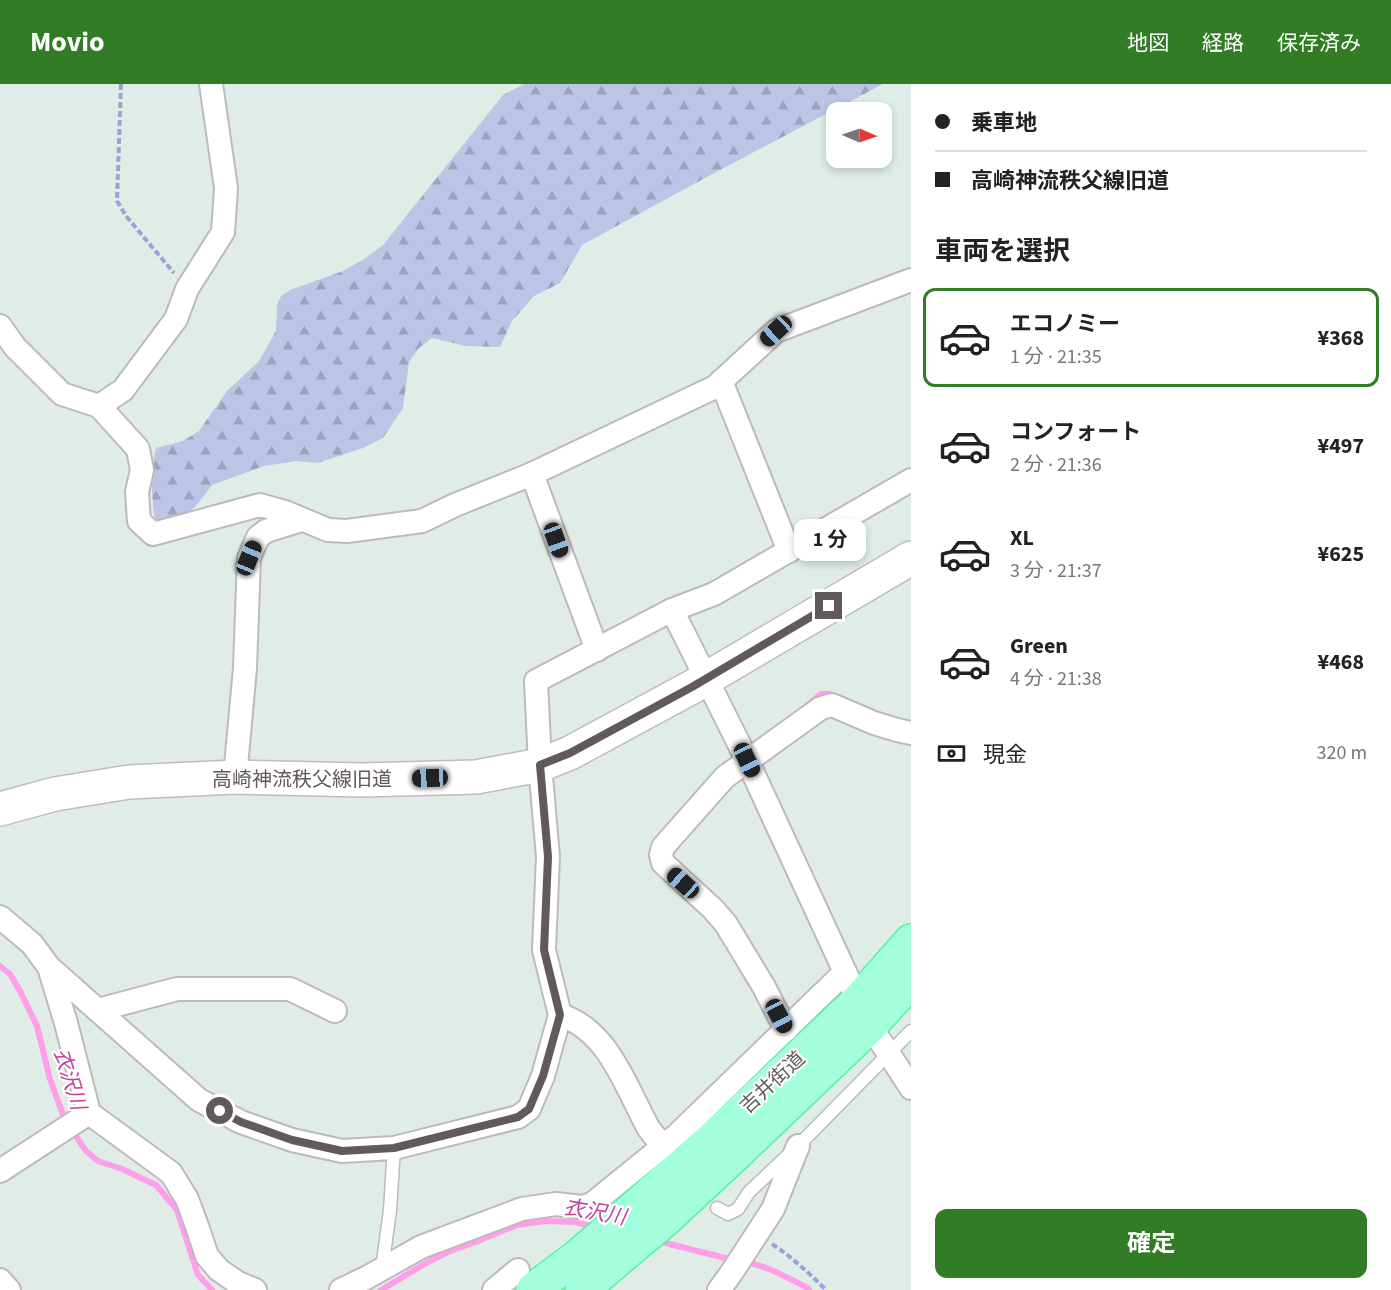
<!DOCTYPE html>
<html lang="ja">
<head>
<meta charset="utf-8">
<style>
	:root { --surface:#fff; --page:#f6f6f6; --text:#222; --muted:#767676; --line:#e0e0e0; --accent:#327c25 }
	body { margin:0; font-family:"Source Sans 3","Noto Sans JP",sans-serif; background:var(--page); color:var(--text); height:100vh; display:flex; flex-direction:column; font-size:22px; white-space:nowrap }
	* { box-sizing:border-box; margin:0 }
	p { font-size:20px; color:var(--muted) }
	.icon { flex:none; width:33px; height:33px; fill:none; stroke:currentColor; stroke-width:2; stroke-linecap:round; stroke-linejoin:round }
	.map { position:relative; flex:1; overflow:hidden }
	.sheet { display:flex; flex-direction:column; background:var(--surface); width:480px }
	.sheet>* { flex:none }
	.banner { display:grid; align-content:center; height:132px; padding:0 24px; background:var(--surface) }
	.needle { width:39px; rotate:92deg }
	.fabs { position:absolute; left:826px; top:18px; display:grid; gap:12px }
	.fabs a { display:grid; place-items:center; width:66px; height:66px; border-radius:12px; background:var(--surface); box-shadow:0 3px 9px #0003; font-size:30px }
	.end { position:absolute; width:27px; height:27px; margin:-14px; border:8px solid #62595f; background:#fff; box-shadow:0 0 0 3px #fff }
	.from { border-radius:50% }
	.bubble { position:absolute; height:42px; border-radius:12px; background:var(--surface); box-shadow:0 3px 9px #0003; font-size:20px; font-weight:700; line-height:42px; text-align:center }
	.car { position:absolute; width:18px; height:36px; margin:-18px -9px; border-radius:8px; box-shadow:0 0 4px 2px #0007; background:linear-gradient(#222 24%,#8ab4d8 0 40%,#222 0 76%,#8ab4d8 0 86%,#222 0) }
	.banner b { display:flex; align-items:center; gap:21px; height:57px; font-size:22px }
	.banner b+b { border-top:2px solid var(--line) }
	.banner i { width:15px; height:15px; background:var(--text) }
	ul { padding:0; list-style:none }
	li { display:flex; align-items:center; gap:18px; height:99px; margin:0 12px 9px; padding:0 12px; border:3px solid transparent; border-radius:12px }
	li div { flex:1 }
	li b { display:block; font-size:22px }
	li em { font-style:normal; font-weight:700 }
	li.active { border-color:var(--accent) }
	li>.icon { width:54px; height:54px; stroke-width:1.5 }
	h2 { padding:0 24px; font-size:27px; line-height:72px }
	.pay { display:flex; align-items:center; gap:15px; height:66px; padding:0 24px; font-size:22px }
	.pay p { margin-inline-start:auto }
	.action { display:flex; gap:12px; margin-top:auto; padding:12px 24px }
	.action a { flex:1; height:69px; border-radius:12px; background:var(--accent); color:#fff; font-size:24px; font-weight:700; line-height:69px; text-align:center }
	header { display:flex; align-items:center; gap:36px; box-sizing:border-box; height:84px; padding:0 30px; background:var(--accent); color:#fff }
	header strong { font-size:28px }
	nav { display:flex; gap:33px; margin-inline-start:auto; font-size:21px }
	main { display:flex; flex:1; min-height:0 }
	.map>svg:first-child { display:block }
	.forest { fill:url(#forest-firs) }
	.lines { fill:none; stroke-linecap:round; stroke-linejoin:round }
	.stream { stroke:#ff9eeb; stroke-width:6 }
	.lane-casing { stroke:#c0b8bd; stroke-width:15 }
	.street-casing { stroke:#c0b8bd; stroke-width:26 }
	.secondary-casing { stroke:#c3b9bf; stroke-width:36 }
	.primary-casing { stroke:#54f3a1; stroke-width:36 }
	.path { stroke:#a19fd7; stroke-width:4; stroke-dasharray:6 3; stroke-linecap:butt }
	.lane { stroke:#fff; stroke-width:12 }
	.street { stroke:#fff; stroke-width:22 }
	.secondary { stroke:#fff; stroke-width:33 }
	.primary { stroke:#a3ffdb; stroke-width:33 }
	.route { stroke:#62595f; stroke-width:8 }
	.labels { text-anchor:middle; stroke-width:4.5; stroke-linejoin:round; paint-order:stroke }
	.street-label { font-size:20px; fill:#62595f; stroke:#fff }
	.water-label { font-size:21px; font-style:italic; fill:#c3409e; stroke:#fff }
</style>
</head>
<body>
<header>
<strong>Movio</strong>
<nav><a>地図</a><a>経路</a><a>保存済み</a></nav>
</header>
<main>
<div class="map">
<svg width="911" height="1206" viewBox="0 0 911 1206">
	<defs>
		<pattern id="forest-firs" width="22" height="20" patternUnits="userSpaceOnUse" patternTransform="scale(1.5)"><rect width="22" height="20" fill="#bcc5e5"/><path d="M5 1l3.5 6h-7zM16 11l3.5 6h-7z" fill="#9ca3bd"/></pattern>
	</defs>
	<rect width="100%" height="100%" fill="#e0ede7"/>
	<path class="forest" d="M 524,0 L 883,0 L 703,95 L 582,161 L 560,199 L 534,212 L 512,237 L 500,263 L 466,262 L 432,254 L 419,264 L 409,278 L 403,324 L 383,354 L 363,364 L 318,379 L 296,377 L 264,382 L 212,401 L 196,422 L 174,440 L 156,443 C 152,414 149,393 156,364 L 183,357 L 199,347 L 227,307 L 259,277 L 276,247 L 277,221 L 281,212 L 290,206 L 343,187 L 364,175 L 383,161 L 503,11 Z"/>
	<g class="lines">
		<g class="stream">
			<path d="M 810,619 L 821,610 L 830,610 L 835,612"/>
			<path d="M 0,882 L 10,890 L 20,907 L 37,942 L 50,995 L 65,1036 L 86,1067 L 98,1077 L 122,1085 L 156,1101 L 177,1126 L 198,1191 L 212,1206"/>
			<path d="M 658,1157 L 733,1176"/>
			<path d="M 746,1178 C 767,1182 788,1194 808,1204 L 809,1206"/>
			<path d="M 381,1206 L 426,1179 L 448,1168 L 478,1157 L 517,1141 L 545,1137 L 575,1138 L 596,1143"/>
		</g>
		<defs>
			<g id="lane">
				<path d="M 717,1124 L 728,1130 L 738,1125 L 749,1108 L 798,1062 L 911,947"/>
				<path d="M 382,1185 L 390,1126 L 394,1064"/>
			</g>
			<g id="street">
				<path d="M 0,242 L 15,263 L 62,310 L 99,322 L 123,306 L 176,235 L 187,205 L 223,148 L 226,104 L 211,0"/>
				<path d="M 721,297 L 789,467"/>
				<path d="M 99,322 L 138,365 L 142,386 L 137,408 L 139,437 L 153,450 L 260,421 L 285,428 L 328,446 L 347,447 L 422,437 L 455,421 L 532,390 L 715,303 L 776,247 L 911,196"/>
				<path d="M 532,390 L 597,566"/>
				<path d="M 672,526 L 747,676 L 870,942 L 889,970 L 911,1004"/>
				<path d="M 235,693 L 245,584 L 249,474 L 258,453 L 266,447 L 301,436"/>
				<path d="M 0,833 L 32,860 L 49,883 L 199,1016 L 241,1038 L 292,1056 L 342,1067 L 394,1064 L 518,1033 L 529,1025 L 543,992 L 560,931 L 544,866 L 548,773 L 540,681 L 536,597 L 672,526 L 714,510 L 911,396"/>
				<path d="M 49,883 L 66,939 L 89,1029 L 171,1089 L 187,1115 L 197,1142 L 207,1172 L 219,1186 L 238,1199 L 255,1206"/>
				<path d="M 98,926 L 177,905 L 290,905 L 335,927"/>
				<path d="M 560,931 C 609,946 626,1004 649,1045 C 654,1052 661,1059 666,1066"/>
				<path d="M 786,946 L 764,903 L 726,840 L 713,825 L 663,779 L 661,771 L 663,763 L 725,693 L 821,624 L 832,621 L 874,639 L 897,646 L 911,649"/>
				<path d="M 0,1087 L 89,1029"/>
				<path d="M 0,1196 L 9,1206"/>
				<path d="M 341,1206 L 366,1194 L 421,1163 L 522,1125 L 556,1120 L 582,1123 L 592,1120 L 677,1051 L 845,888"/>
				<path d="M 494,1206 L 518,1186"/>
				<path d="M 719,1206 L 732,1188 L 773,1125 L 798,1062"/>
			</g>
			<path id="secondary" d="M 0,725 L 55,710 L 129,698 L 235,693 L 362,696 L 476,693 L 540,681 L 570,669 L 692,603 L 911,474"/>
			<g id="primary">
				<path d="M 533,1206 L 578,1172 L 626,1131 L 721,1047 L 858,917 L 911,857"/>
				<path d="M 582,1206 L 666,1135 L 739,1067 L 870,942 L 911,897"/>
			</g>
		</defs>
		<use href="#lane" class="lane-casing"/>
		<use href="#street" class="street-casing"/>
		<use href="#secondary" class="secondary-casing"/>
		<use href="#primary" class="primary-casing"/>
		<g class="path">
			<path d="M 121,0 L 117,117 L 126,132 L 174,189"/>
			<path d="M 772,1160 C 793,1174 809,1189 826,1206"/>
		</g>
		<use href="#lane" class="lane"/>
		<use href="#street" class="street"/>
		<use href="#secondary" class="secondary"/>
		<use href="#primary" class="primary"/>
	</g>
	<g class="lines">
		<path class="route" d="M 220,1027 L 241,1038 L 292,1056 L 342,1067 L 394,1064 L 518,1033 L 529,1025 L 543,992 L 560,931 L 544,866 L 548,773 L 540,681 L 570,669 L 692,603 L 829,522"/>
	</g>
	<g class="labels">
		<g class="street-label">
			<text x="302" y="702">高崎神流秩父線旧道</text>
			<text transform="translate(772 998) rotate(-43)" y="7">吉井街道</text>
		</g>
		<g class="water-label">
			<text transform="translate(70 995) rotate(73)" y="7">衣沢川</text>
			<text transform="translate(595 1128) rotate(10)" y="7">衣沢川</text>
		</g>
	</g>
</svg>
<div class="fabs">
<a><svg class="needle" viewBox="-14 -14 28 28"><path d="M0-13l5 13h-10z" fill="#e53935"/><path d="M0 13l5-13h-10z" fill="#767676"/></svg></a>
</div>
<i class="end from" style="left:220px;top:1027px"></i>
<i class="end" style="left:829px;top:522px"></i>
<div class="bubble" style="left:794px;top:435px;width:72px">1 分</div>
<i class="car" style="left:776px;top:247px;rotate:227deg"></i>
<i class="car" style="left:556px;top:456px;rotate:160deg"></i>
<i class="car" style="left:249px;top:474px;rotate:22deg"></i>
<i class="car" style="left:747px;top:676px;rotate:155deg"></i>
<i class="car" style="left:430px;top:694px;rotate:268deg"></i>
<i class="car" style="left:683px;top:799px;rotate:312deg"></i>
<i class="car" style="left:779px;top:932px;rotate:152deg"></i>
</div>
<section class="sheet">
<div class="banner">
<b><i class="from"></i>乗車地</b>
<b><i></i>高崎神流秩父線旧道</b>
</div>
<h2>車両を選択</h2>
<ul>
<li class="active"><svg class="icon" aria-label="car" viewBox="0 0 24 24"><path d="M5 17H2v-5l4-1 3-4h7l3 4 3 1v5h-3M9 17h6M6 11h13"/><circle cx="7" cy="17" r="2"/><circle cx="17" cy="17" r="2"/></svg><div><b>エコノミー</b><p>1 分 · 21:35</p></div><em>¥368</em></li>
<li><svg class="icon" aria-label="car" viewBox="0 0 24 24"><path d="M5 17H2v-5l4-1 3-4h7l3 4 3 1v5h-3M9 17h6M6 11h13"/><circle cx="7" cy="17" r="2"/><circle cx="17" cy="17" r="2"/></svg><div><b>コンフォート</b><p>2 分 · 21:36</p></div><em>¥497</em></li>
<li><svg class="icon" aria-label="car" viewBox="0 0 24 24"><path d="M5 17H2v-5l4-1 3-4h7l3 4 3 1v5h-3M9 17h6M6 11h13"/><circle cx="7" cy="17" r="2"/><circle cx="17" cy="17" r="2"/></svg><div><b>XL</b><p>3 分 · 21:37</p></div><em>¥625</em></li>
<li><svg class="icon" aria-label="car" viewBox="0 0 24 24"><path d="M5 17H2v-5l4-1 3-4h7l3 4 3 1v5h-3M9 17h6M6 11h13"/><circle cx="7" cy="17" r="2"/><circle cx="17" cy="17" r="2"/></svg><div><b>Green</b><p>4 分 · 21:38</p></div><em>¥468</em></li>
</ul>
<div class="pay"><svg class="icon" aria-label="cash" viewBox="0 0 24 24"><path d="M3 7h18v10H3z"/><circle cx="12" cy="12" r="2"/></svg>現金<p>320 m</p></div>
<div class="action"><a>確定</a></div>
</section>
</main>
</body>
</html>
